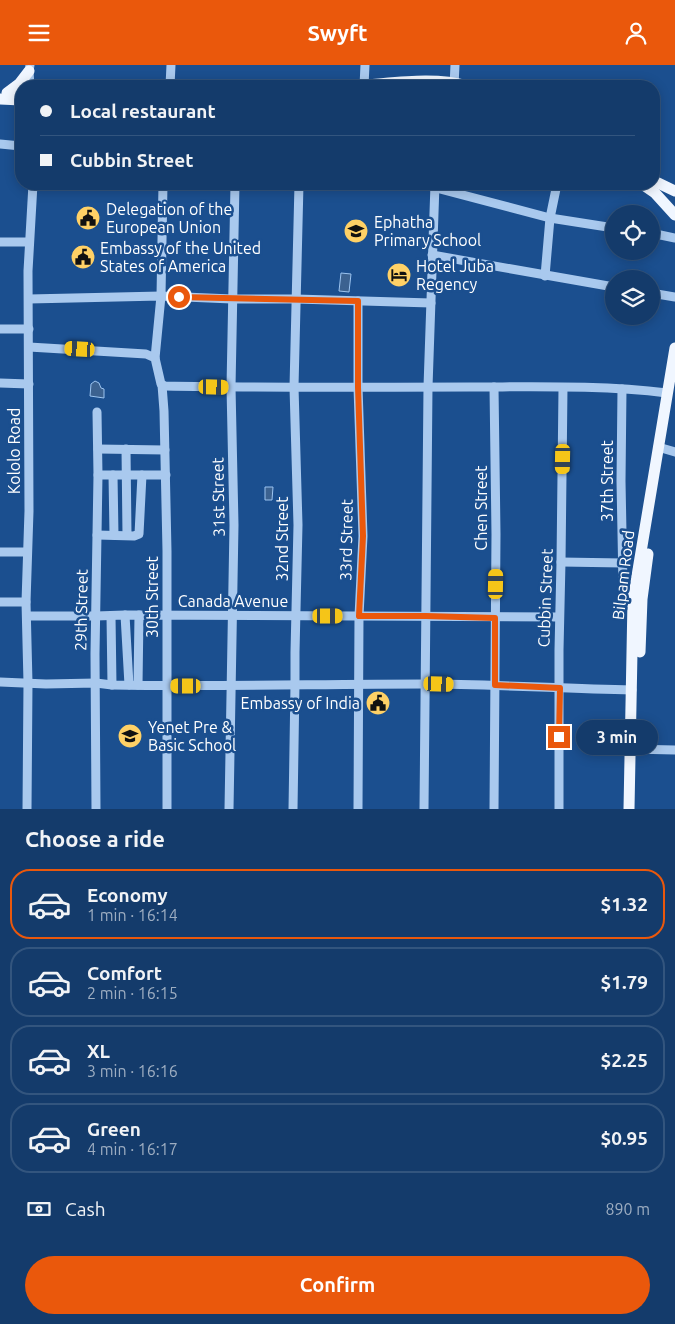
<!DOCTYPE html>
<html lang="en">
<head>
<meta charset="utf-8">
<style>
	:root { --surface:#143b6b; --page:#1d4271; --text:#f1f3f6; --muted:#9dadc1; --line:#33557e; --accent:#ea580c }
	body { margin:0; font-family:Ubuntu,sans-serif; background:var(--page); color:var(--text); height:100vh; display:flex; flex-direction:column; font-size:19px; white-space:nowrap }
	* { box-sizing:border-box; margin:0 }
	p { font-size:16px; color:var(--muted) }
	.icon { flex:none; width:28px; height:28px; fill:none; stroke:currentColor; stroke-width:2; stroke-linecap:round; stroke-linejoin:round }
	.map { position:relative; height:744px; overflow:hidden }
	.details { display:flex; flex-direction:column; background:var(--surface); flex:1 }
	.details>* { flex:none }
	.hud { position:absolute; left:15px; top:15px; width:645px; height:110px; border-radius:20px; box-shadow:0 2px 12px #0003,0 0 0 1px var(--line); display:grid; align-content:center; height:110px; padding:0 25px; background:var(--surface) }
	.controls { position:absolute; left:605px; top:140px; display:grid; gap:10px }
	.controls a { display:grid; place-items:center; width:55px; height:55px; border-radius:50%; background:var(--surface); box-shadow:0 2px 12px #0003,0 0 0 1px var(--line); font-size:25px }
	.end { position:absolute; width:22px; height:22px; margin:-11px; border:6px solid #ea580c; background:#fff; box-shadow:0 0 0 2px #fff }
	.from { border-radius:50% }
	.bubble { position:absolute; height:35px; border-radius:18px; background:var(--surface); box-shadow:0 2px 12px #0003,0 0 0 1px var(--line); font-size:16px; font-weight:600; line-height:35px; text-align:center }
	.car { position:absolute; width:15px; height:30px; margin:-15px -8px; border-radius:6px; box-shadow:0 0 4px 1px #0007; background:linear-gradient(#f5c518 24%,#345 0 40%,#f5c518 0 76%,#345 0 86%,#f5c518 0) }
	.hud b { display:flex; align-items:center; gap:18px; height:48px; font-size:19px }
	.hud b+b { border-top:1px solid var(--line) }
	.hud i { width:12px; height:12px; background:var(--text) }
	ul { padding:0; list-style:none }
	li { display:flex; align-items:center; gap:15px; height:70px; margin:0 10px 8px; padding:0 15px; border:2px solid var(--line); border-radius:20px }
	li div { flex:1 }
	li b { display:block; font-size:19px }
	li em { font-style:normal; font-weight:600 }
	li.selected { border-color:var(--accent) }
	li>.icon { width:45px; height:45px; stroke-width:1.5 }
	h2 { padding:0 25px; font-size:22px; line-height:60px }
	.pay { display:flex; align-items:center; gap:12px; height:55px; padding:0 25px; font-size:19px }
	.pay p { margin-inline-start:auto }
	.button { display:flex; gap:10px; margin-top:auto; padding:10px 25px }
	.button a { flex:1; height:58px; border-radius:30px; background:var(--accent); color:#fff; font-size:20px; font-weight:600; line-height:58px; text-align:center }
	header { display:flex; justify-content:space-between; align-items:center; height:65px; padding:0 25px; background:var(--accent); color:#fff; font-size:22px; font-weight:600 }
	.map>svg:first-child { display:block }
	.water { fill:#3c6290; stroke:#9cc4f0 }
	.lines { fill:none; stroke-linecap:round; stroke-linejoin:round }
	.minor { stroke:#a9c9ee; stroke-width:9 }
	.major { stroke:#f0f6ff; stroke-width:11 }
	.route { stroke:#ea580c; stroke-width:6 }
	.labels { text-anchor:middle; stroke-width:5; stroke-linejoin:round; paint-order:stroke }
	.poi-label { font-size:16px; fill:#fff; stroke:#1b4f8f; text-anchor:start }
	.street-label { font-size:16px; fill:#fff; stroke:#1b4f8f }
</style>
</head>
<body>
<header><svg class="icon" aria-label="menu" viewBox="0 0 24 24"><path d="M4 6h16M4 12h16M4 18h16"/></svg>Swyft<svg class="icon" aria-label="person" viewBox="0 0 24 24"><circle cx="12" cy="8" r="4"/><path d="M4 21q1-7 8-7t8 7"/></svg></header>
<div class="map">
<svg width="675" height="744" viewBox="0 0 675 744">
	<rect width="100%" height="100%" fill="#1b4f8f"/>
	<g class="water">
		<path d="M 341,208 L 351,209 L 349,227 L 339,226 Z"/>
		<path d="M 95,316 L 99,318 L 101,323 L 104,324 L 104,333 L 90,331 L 91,319 Z"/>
		<path d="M 265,422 L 273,422 L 272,435 L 265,435 Z"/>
	</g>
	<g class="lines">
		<g class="minor">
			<path d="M 30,21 L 29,6 L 30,0"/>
			<path d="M 170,21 L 171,0"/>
			<path d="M 364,21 L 365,0"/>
			<path d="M 454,21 L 455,0"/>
			<path d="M 0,79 L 21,81"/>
			<path d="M 421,119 L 550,153 L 614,163"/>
			<path d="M 651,168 L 675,173"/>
			<path d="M 0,177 L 29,177"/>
			<path d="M 432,190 L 614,222"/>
			<path d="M 545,211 L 550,153 L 557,119"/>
			<path d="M 651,228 L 675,232"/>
			<path d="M 29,234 L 161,231 L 232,234 L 296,234 L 431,238"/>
			<path d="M 0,264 L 29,264"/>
			<path d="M 29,282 L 146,289 L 155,293 L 161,319 L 165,321 C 267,323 368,322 470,322 C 535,322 602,320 667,328"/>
			<path d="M 155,293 L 161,231 L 163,119"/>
			<path d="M 0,318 L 29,319"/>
			<path d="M 162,320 L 164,346 L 167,486 L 167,744"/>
			<path d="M 622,324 L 621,416 L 623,520 L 629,531 L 633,535"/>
			<path d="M 658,382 L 675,387"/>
			<path d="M 98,384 L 165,385"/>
			<path d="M 126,384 L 127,470"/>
			<path d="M 98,410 L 166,410"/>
			<path d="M 113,410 L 114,470"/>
			<path d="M 97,470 L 134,471 L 139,469 L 142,410"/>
			<path d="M 0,487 L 27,487"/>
			<path d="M 561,497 L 623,498"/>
			<path d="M 0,537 L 26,537"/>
			<path d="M 125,550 L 129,620"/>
			<path d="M 27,551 L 96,551 L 125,550 L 559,552"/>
			<path d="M 111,551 L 112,620"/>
			<path d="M 0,617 L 46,619 L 96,618 L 112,620 C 216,622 320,619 424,619 C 493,619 563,624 632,625"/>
			<path d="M 138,620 L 139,550"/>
			<path d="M 630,684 L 675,685"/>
			<path d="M 27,744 L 28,618 L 26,537 L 29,446 L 28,206 L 33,119"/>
			<path d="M 96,744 L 95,589 L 98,410 L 97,347"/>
			<path d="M 229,744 L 234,460 L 231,322 L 235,119"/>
			<path d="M 293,744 L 295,619 L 295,587 L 298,460 L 294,322 L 299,119"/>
			<path d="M 358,744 L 359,551 L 363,471 L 358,322 L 358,236"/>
			<path d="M 424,744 L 428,322 L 435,119"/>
			<path d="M 494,744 L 496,469 L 494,322"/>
			<path d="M 559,744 L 559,585 L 561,497 L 563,323"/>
		</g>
		<g class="major">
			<path d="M 354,21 C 391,19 431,11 468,21"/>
			<path d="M 7,28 L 19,19 L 29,6"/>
			<path d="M 0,34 L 21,35"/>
			<path d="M 654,116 L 675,126"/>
			<path d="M 642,119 L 655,128 L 675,150"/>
			<path d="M 640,587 L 642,534 L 648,489"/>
			<path d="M 629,744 L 633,535 L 675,283"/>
		</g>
	</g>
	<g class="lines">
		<path class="route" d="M 179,232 L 358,236 L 358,322 L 363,471 L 359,551 L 426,551 L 495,553 L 495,620 L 560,623 L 559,672"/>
	</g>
	<defs>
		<symbol id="civic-disc" viewBox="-11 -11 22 22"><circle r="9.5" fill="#ffd166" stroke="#1b4f8f"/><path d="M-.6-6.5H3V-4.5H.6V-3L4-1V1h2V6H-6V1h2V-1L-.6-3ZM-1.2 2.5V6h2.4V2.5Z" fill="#111"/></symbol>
		<symbol id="school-disc" viewBox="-11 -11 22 22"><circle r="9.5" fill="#ffd166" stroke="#1b4f8f"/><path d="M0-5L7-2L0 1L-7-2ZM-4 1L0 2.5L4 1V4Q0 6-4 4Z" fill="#111"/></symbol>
		<symbol id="hotel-disc" viewBox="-11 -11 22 22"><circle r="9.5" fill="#ffd166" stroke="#1b4f8f"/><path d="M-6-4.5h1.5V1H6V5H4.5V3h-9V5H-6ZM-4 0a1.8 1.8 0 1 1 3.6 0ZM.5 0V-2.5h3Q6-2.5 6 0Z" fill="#111"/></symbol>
	</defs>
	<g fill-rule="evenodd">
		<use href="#civic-disc" x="74" y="139" width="28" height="28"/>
		<use href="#school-disc" x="342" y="152" width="28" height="28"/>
		<use href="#civic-disc" x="69" y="178" width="28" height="28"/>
		<use href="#hotel-disc" x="385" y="196" width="28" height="28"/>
		<use href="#civic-disc" x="364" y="624" width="28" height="28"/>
		<use href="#school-disc" x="116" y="657" width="28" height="28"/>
	</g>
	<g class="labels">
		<g class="poi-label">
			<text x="106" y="150">Delegation of the<tspan x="106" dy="18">European Union</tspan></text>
			<text x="374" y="163">Ephatha<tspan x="374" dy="18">Primary School</tspan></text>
			<text x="100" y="189">Embassy of the United<tspan x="100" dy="18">States of America</tspan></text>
			<text x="416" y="207">Hotel Juba<tspan x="416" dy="18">Regency</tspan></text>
			<text x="360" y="644" text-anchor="end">Embassy of India</text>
			<text x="148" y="668">Yenet Pre &amp;<tspan x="148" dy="18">Basic School</tspan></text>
		</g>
		<g class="street-label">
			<text transform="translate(14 386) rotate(-90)" y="6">Kololo Road</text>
			<text transform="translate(607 416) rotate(-90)" y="6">37th Street</text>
			<text transform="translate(218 432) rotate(-91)" y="6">31st Street</text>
			<text transform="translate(481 443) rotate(-90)" y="6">Chen Street</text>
			<text transform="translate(282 474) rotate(-90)" y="6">32nd Street</text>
			<text transform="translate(346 475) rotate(-89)" y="6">33rd Street</text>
			<text transform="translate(623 510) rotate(-83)" y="6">Bilpam Road</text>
			<text transform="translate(152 532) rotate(-90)" y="6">30th Street</text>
			<text transform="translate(545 533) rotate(-88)" y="6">Cubbin Street</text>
			<text x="233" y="542">Canada Avenue</text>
			<text transform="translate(81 545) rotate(-89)" y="6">29th Street</text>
		</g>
	</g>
</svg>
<div class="controls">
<a><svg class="icon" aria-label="locate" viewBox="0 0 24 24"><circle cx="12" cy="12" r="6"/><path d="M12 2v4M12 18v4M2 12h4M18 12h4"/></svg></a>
<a><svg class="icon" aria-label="layers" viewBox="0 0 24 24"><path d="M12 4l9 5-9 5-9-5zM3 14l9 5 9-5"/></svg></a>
</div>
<i class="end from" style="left:179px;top:232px"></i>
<i class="end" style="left:559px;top:672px"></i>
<div class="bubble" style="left:576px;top:655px;width:82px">3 min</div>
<i class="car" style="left:80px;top:284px;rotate:273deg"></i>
<i class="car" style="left:214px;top:322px;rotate:91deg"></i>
<i class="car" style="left:563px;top:394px;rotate:181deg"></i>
<i class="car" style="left:496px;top:519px;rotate:1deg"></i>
<i class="car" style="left:328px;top:551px;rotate:90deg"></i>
<i class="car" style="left:439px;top:619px;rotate:92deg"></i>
<i class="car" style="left:186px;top:621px;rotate:270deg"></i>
<div class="hud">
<b><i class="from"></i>Local restaurant</b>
<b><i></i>Cubbin Street</b>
</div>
</div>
<section class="details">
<h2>Choose a ride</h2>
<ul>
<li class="selected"><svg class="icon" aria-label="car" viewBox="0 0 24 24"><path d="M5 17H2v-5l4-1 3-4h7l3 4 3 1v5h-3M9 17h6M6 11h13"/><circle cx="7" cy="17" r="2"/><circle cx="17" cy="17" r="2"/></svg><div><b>Economy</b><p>1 min · 16:14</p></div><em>$1.32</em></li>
<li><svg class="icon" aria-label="car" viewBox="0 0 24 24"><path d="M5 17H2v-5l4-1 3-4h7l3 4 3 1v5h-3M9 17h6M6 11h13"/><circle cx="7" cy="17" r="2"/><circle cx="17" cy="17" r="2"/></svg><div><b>Comfort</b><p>2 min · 16:15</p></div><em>$1.79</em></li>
<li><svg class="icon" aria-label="car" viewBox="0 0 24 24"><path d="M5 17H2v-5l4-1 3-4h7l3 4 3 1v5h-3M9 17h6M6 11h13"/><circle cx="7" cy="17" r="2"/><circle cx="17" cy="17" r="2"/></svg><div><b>XL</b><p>3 min · 16:16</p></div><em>$2.25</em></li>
<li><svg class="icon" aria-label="car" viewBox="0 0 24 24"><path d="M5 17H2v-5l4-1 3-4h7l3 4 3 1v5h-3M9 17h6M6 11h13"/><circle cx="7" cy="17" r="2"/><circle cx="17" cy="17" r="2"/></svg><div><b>Green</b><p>4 min · 16:17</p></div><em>$0.95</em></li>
</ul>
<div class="pay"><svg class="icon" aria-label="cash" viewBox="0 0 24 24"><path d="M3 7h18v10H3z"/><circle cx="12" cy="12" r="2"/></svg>Cash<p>890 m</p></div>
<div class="button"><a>Confirm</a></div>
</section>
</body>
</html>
